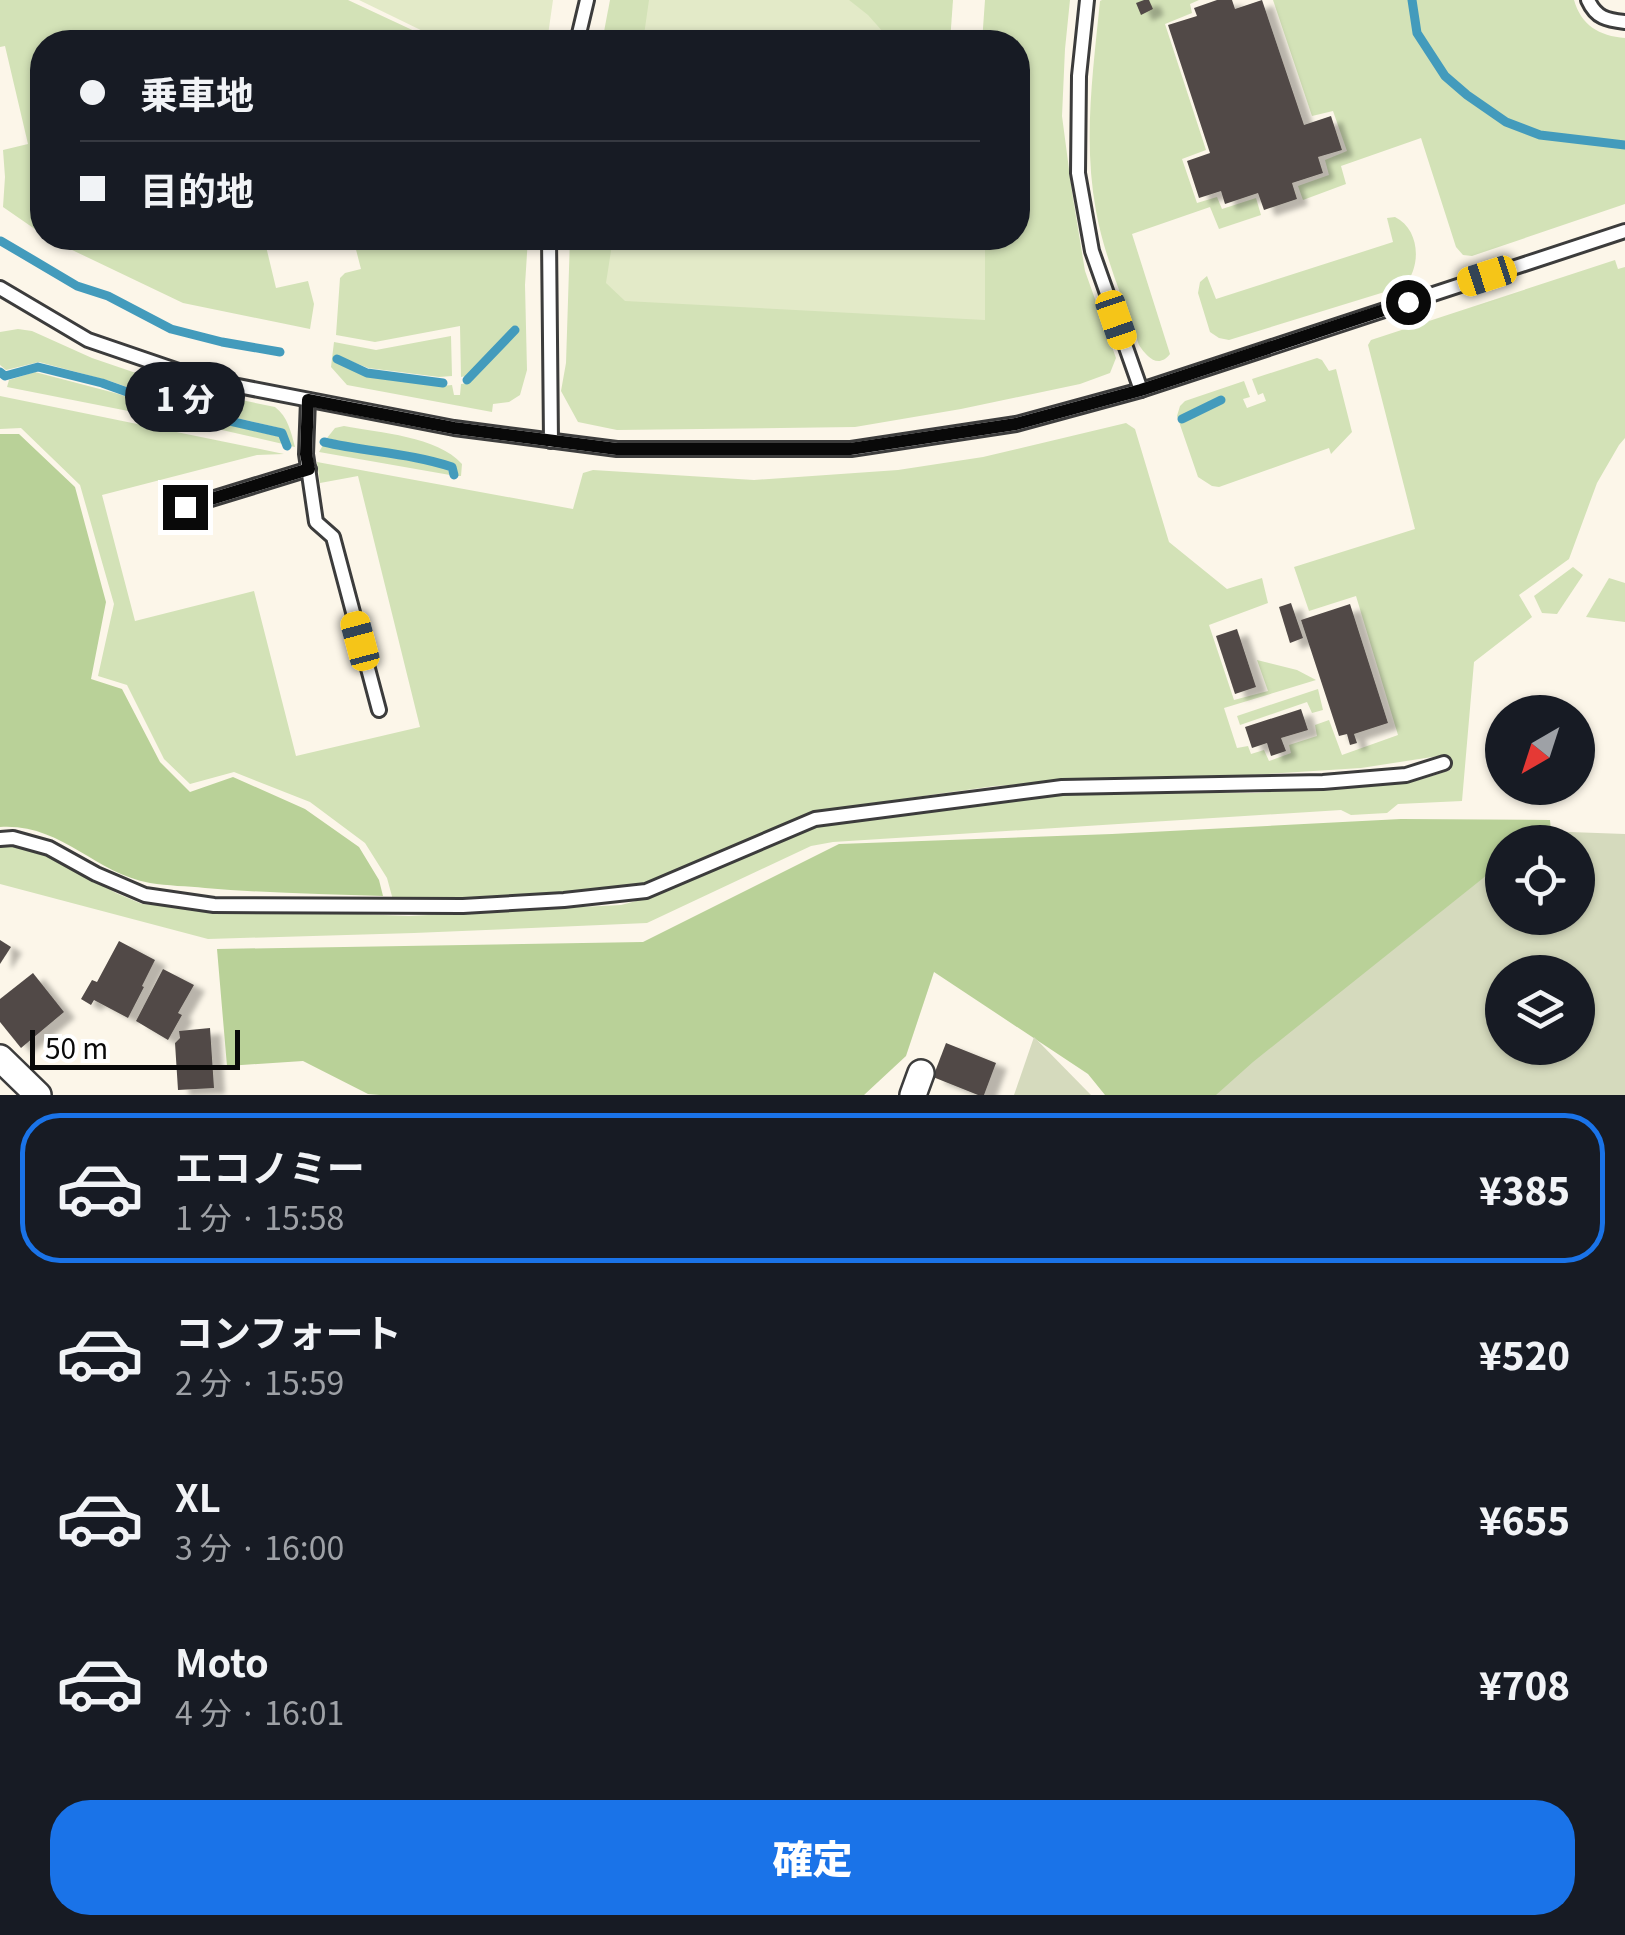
<!DOCTYPE html>
<html lang="ja">
<head>
<meta charset="utf-8">
<style>
	:root { --surface:#171b24; --page:#242831; --text:#f1f3f6; --muted:#9ea1a6; --line:#363941; --accent:#1a73e8 }
	body { margin:0; font-family:Georgia,"Noto Sans JP",serif; background:var(--page); color:var(--text); height:100vh; display:flex; flex-direction:column; font-size:38px; white-space:nowrap }
	* { box-sizing:border-box; margin:0 }
	p { font-size:32px; color:var(--muted) }
	.icon { flex:none; width:55px; height:55px; fill:none; stroke:currentColor; stroke-width:2; stroke-linecap:round; stroke-linejoin:round }
	.map { position:relative; height:1095px; overflow:hidden }
	.side { display:flex; flex-direction:column; background:var(--surface); flex:1 }
	.side>* { flex:none }
	.guide { position:absolute; left:30px; top:30px; width:1000px; height:220px; border-radius:40px; box-shadow:0 2px 8px #0004; display:grid; align-content:center; height:220px; padding:0 50px; background:var(--surface) }
	.needle { width:65px; rotate:219deg }
	.buttons { position:absolute; left:1485px; top:695px; display:grid; gap:20px }
	.buttons a { display:grid; place-items:center; width:110px; height:110px; border-radius:50%; background:var(--surface); box-shadow:0 2px 8px #0004; font-size:50px }
	.scale { position:absolute; left:30px; bottom:25px; width:210px; box-sizing:border-box; padding-left:10px; border:5px solid #090909; border-top:0; font-size:28px; line-height:35px; white-space:nowrap; color:#090909; -webkit-text-stroke:8px #fff; paint-order:stroke }
	.end { position:absolute; width:45px; height:45px; margin:-22px; border:12px solid #090909; background:#fff; box-shadow:0 0 0 5px #fff }
	.from { border-radius:50% }
	.bubble { position:absolute; height:70px; border-radius:35px; background:var(--surface); box-shadow:0 2px 8px #0004; font-size:32px; font-weight:800; line-height:70px; text-align:center }
	.car { position:absolute; width:30px; height:60px; margin:-30px -15px; border-radius:12px; box-shadow:0 0 8px 2px #0007; background:linear-gradient(#f5c518 24%,#345 0 40%,#f5c518 0 76%,#345 0 86%,#f5c518 0) }
	.guide b { display:flex; align-items:center; gap:35px; height:95px; font-size:38px }
	.guide b+b { border-top:2px solid var(--line) }
	.guide i { width:25px; height:25px; background:var(--text) }
	ul { padding:18px 0 0; list-style:none }
	li { display:flex; align-items:center; gap:30px; height:150px; margin:0 20px 15px; padding:0 30px; border:5px solid transparent; border-radius:40px }
	li div { flex:1 }
	li b { display:block; font-size:38px }
	li em { font-style:normal; font-weight:800 }
	li.selected { border-color:var(--accent) }
	li>.icon { width:90px; height:90px; stroke-width:1.5 }
	.action { display:flex; gap:20px; margin-top:auto; padding:20px 50px }
	.action a { flex:1; height:115px; border-radius:40px; background:var(--accent); color:#fff; font-size:40px; font-weight:800; line-height:115px; text-align:center }
	.map>svg:first-child { display:block }
	.green { fill:#d3e2b7 }
	.forest { fill:#b9d198 }
	.cemetery { fill:#d5dabd; fill-rule:evenodd }
	.pitch { fill:#e3eac8 }
	.lines { fill:none; stroke-linecap:round; stroke-linejoin:round }
	.stream { stroke:#439bbc; stroke-width:9 }
	.building { fill:#514a47; filter:url(#shadow) }
	.service-casing { stroke:#3c3c3c; stroke-width:18 }
	.minor-casing { stroke:#3c3c3c; stroke-width:30 }
	.service { stroke:#fff; stroke-width:12 }
	.minor { stroke:#fff; stroke-width:25 }
	.route { stroke:#090909; stroke-width:12 }
</style>
</head>
<body>
<div class="map">
<svg width="1625" height="1095" viewBox="0 0 1625 1095">
	<defs>
		<filter id="shadow"><feDropShadow dx="11" dy="6" stdDeviation="2.5" flood-color="#0004"/></filter>
	</defs>
	<rect width="100%" height="100%" fill="#fcf6e9"/>
	<g class="green">
		<path d="M 0,0 L 348,0 L 438,42 L 42,42 L 42,234 L 3,207 L 5,177 L 3,150 L 28,144 L 5,46 L 0,47 Z"/>
		<path d="M 610,0 L 953,0 L 950,42 L 602,42 Z"/>
		<path d="M 985,0 L 1070,0 L 1065,49 L 1062,116 L 1072,192 L 1085,271 L 1116,358 L 1110,373 L 1080,384 L 961,409 L 855,427 L 617,430 L 578,422 L 561,391 L 566,363 L 570,238 L 1018,238 L 1018,42 L 982,42 Z"/>
		<path d="M 1102,0 L 1199,0 L 1190,4 L 1192,13 L 1165,24 L 1206,150 L 1182,159 L 1197,203 L 1217,197 L 1222,209 L 1256,198 L 1261,215 L 1219,229 L 1210,207 L 1132,234 L 1170,354 C 1158,369 1147,357 1139,345 C 1124,301 1104,256 1096,211 C 1083,141 1093,71 1100,1 Z"/>
		<path d="M 1273,0 L 1574,0 C 1581,25 1599,36 1625,38 L 1625,204 L 1472,256 L 1463,255 L 1456,247 L 1421,138 L 1341,166 L 1346,184 L 1303,200 L 1298,186 L 1329,175 L 1325,160 L 1347,151 L 1333,111 L 1312,116 Z"/>
		<path d="M 1395,217 C 1420,229 1422,267 1404,286 L 1229,340 L 1219,338 L 1210,332 L 1198,293 L 1200,282 L 1207,276 L 1216,299 L 1393,242 L 1387,218 Z"/>
		<path d="M 47,238 L 264,238 L 276,288 L 308,281 L 314,304 L 310,329 L 183,303 Z"/>
		<path d="M 353,238 L 528,238 L 525,285 L 527,370 L 520,395 L 509,402 L 493,404 L 492,412 L 347,385 L 331,367 L 334,342 L 376,350 L 451,336 L 452,376 L 439,377 L 368,368 L 336,355 L 335,362 L 368,377 L 442,386 L 452,385 L 454,395 L 460,395 L 461,384 L 469,383 L 519,330 L 519,327 L 515,326 L 466,376 L 461,377 L 460,326 L 375,342 L 336,335 L 340,278 L 345,273 L 361,269 Z"/>
		<path d="M 1615,260 L 1618,269 L 1625,267 L 1625,438 L 1619,445 L 1597,483 L 1569,559 L 1519,595 L 1532,617 L 1474,662 L 1462,801 L 1398,804 L 1387,813 L 1351,815 L 1341,810 L 833,842 L 811,846 L 647,923 L 414,933 L 208,939 L 0,884 L 0,845 L 26,845 L 57,858 L 116,893 L 142,904 L 205,908 L 409,916 L 621,905 L 655,896 L 802,832 L 836,821 L 904,814 L 1059,792 L 1255,793 L 1419,780 L 1451,770 L 1445,755 L 1361,768 L 1235,776 L 1137,777 L 995,786 L 930,795 L 812,813 L 642,885 L 586,894 L 393,900 L 387,878 L 365,843 L 310,802 L 234,772 L 190,784 L 164,759 L 127,685 L 98,676 L 114,604 L 80,485 L 21,428 L 0,429 L 0,396 L 284,454 L 257,455 L 102,495 L 135,621 L 254,591 L 296,756 L 420,727 L 358,476 L 320,483 L 317,462 L 573,509 L 583,473 L 593,470 L 754,480 L 898,470 L 983,457 L 1126,423 L 1135,429 L 1169,542 L 1227,589 L 1262,578 L 1268,603 L 1209,625 L 1234,700 L 1268,691 L 1257,660 L 1297,670 L 1316,680 L 1224,708 L 1237,748 L 1248,746 L 1251,754 L 1264,750 L 1269,761 L 1291,753 L 1289,745 L 1317,736 L 1315,725 L 1329,720 L 1342,755 L 1398,735 L 1356,596 L 1309,611 L 1294,567 L 1415,529 L 1368,345 L 1371,340 Z"/>
		<path d="M 18,329 L 32,331 L 92,358 L 133,372 L 198,391 L 275,407 C 288,417 291,432 295,447 L 290,446 L 284,429 L 172,403 L 110,381 L 39,362 L 6,370 L 0,365 L 0,332 Z"/>
		<path d="M 1317,358 L 1322,360 L 1329,371 L 1336,369 L 1352,432 L 1331,454 L 1329,448 L 1219,487 L 1212,486 L 1198,477 L 1177,416 L 1180,406 L 1185,401 L 1244,381 L 1250,397 L 1243,399 L 1247,408 L 1266,401 L 1263,393 L 1258,395 L 1252,379 Z"/>
		<path d="M 35,372 L 115,393 L 194,418 L 194,424 L 7,387 L 9,380 Z"/>
		<path d="M 200,418 L 280,437 L 283,444 L 200,425 Z"/>
		<path d="M 344,426 C 380,433 437,436 462,464 L 461,476 L 458,476 L 454,464 C 413,451 369,449 327,438 L 335,428 Z"/>
		<path d="M 323,445 C 364,455 407,457 447,468 L 450,475 L 319,452 Z"/>
		<path d="M 1573,567 L 1583,575 L 1557,614 L 1542,613 L 1534,596 Z"/>
		<path d="M 1609,578 L 1625,583 L 1625,622 L 1586,617 Z"/>
		<path d="M 1318,689 L 1323,710 L 1312,713 L 1307,702 L 1240,725 L 1237,716 Z"/>
	</g>
	<g class="forest">
		<path d="M 0,434 L 19,434 L 75,487 L 106,602 L 91,679 L 122,689 L 160,762 L 190,792 L 233,777 L 305,809 L 359,847 L 379,880 L 383,896 C 324,894 264,893 205,888 C 187,886 168,886 150,883 C 94,873 61,823 0,827 Z"/>
		<path d="M 1401,819 L 1550,820 L 1552,842 L 1502,842 L 1502,918 L 1316,1095 L 1105,1095 L 1088,1074 L 934,972 L 906,1056 L 864,1095 L 380,1095 L 368,1094 L 303,1061 L 227,1066 L 217,949 L 643,942 L 839,844 L 1112,834 Z"/>
	</g>
	<g class="cemetery">
		<path d="M 1542,831 L 1625,834 L 1625,1095 L 1216,1095 L 1253,1062 L 1502,863 L 1502,918 L 1578,918 L 1578,842 L 1528,842 ZM 1502,972 L 1578,972 L 1578,1048 L 1502,1048 Z"/>
		<path d="M 1034,1037 L 1091,1095 L 1014,1095 Z"/>
	</g>
	<g class="pitch">
		<path d="M 359,0 L 553,0 L 547,42 L 465,42 L 433,36 Z"/>
		<path d="M 649,0 L 849,0 L 868,15 L 892,42 L 643,42 Z"/>
		<path d="M 613,238 L 985,238 L 985,320 L 625,301 L 606,283 Z"/>
	</g>
	<g class="lines">
		<g class="stream">
			<path d="M 1412,0 L 1417,33 L 1445,76 L 1467,95 L 1506,122 L 1540,135 L 1625,145"/>
			<path d="M 1,241 L 77,286 L 108,296 L 171,329 L 222,342 L 280,352"/>
			<path d="M 337,359 L 367,373 L 443,383"/>
			<path d="M 0,372 L 5,376 L 38,367 L 102,383 L 169,407 L 282,433 L 287,446"/>
			<path d="M 467,380 L 515,330"/>
			<path d="M 1182,419 L 1221,400"/>
			<path d="M 324,442 C 366,452 410,453 452,467 L 454,475"/>
		</g>
	</g>
	<g class="building">
		<path d="M 1144,0 L 1149,0 L 1153,9 L 1141,15 L 1136,3 Z"/>
		<path d="M 1217,0 L 1232,0 L 1235,9 L 1262,0 L 1304,125 L 1331,116 L 1342,150 L 1318,157 L 1323,173 L 1292,183 L 1297,199 L 1264,210 L 1258,193 L 1225,204 L 1221,191 L 1199,198 L 1187,161 L 1210,153 L 1168,25 L 1197,16 L 1194,8 Z"/>
		<path d="M 1291,603 L 1303,638 L 1290,643 L 1279,607 Z"/>
		<path d="M 1350,604 L 1388,723 L 1354,734 L 1357,743 L 1350,745 L 1347,734 L 1339,736 L 1301,620 Z"/>
		<path d="M 1237,629 L 1256,687 L 1235,694 L 1216,636 Z"/>
		<path d="M 1301,709 L 1308,730 L 1281,738 L 1286,751 L 1271,756 L 1267,743 L 1252,748 L 1245,727 Z"/>
		<path d="M 0,940 L 11,947 L 0,964 Z"/>
		<path d="M 119,941 L 155,960 L 142,986 L 144,987 L 128,1018 L 94,1000 L 91,1005 L 81,999 L 92,980 L 97,982 Z"/>
		<path d="M 163,969 L 194,985 L 178,1013 L 182,1015 L 168,1040 L 136,1021 Z"/>
		<path d="M 33,973 L 64,1012 L 21,1048 L 0,1022 L 0,999 Z"/>
		<path d="M 210,1028 L 214,1088 L 178,1090 L 175,1043 L 180,1038 L 179,1031 Z"/>
		<path d="M 946,1043 L 996,1063 L 984,1095 L 978,1095 L 933,1077 Z"/>
	</g>
	<g class="lines">
		<defs>
			<g id="service">
				<path d="M 1087,0 L 1079,76 L 1078,173 L 1092,251 L 1141,390"/>
				<path d="M 1588,0 C 1596,18 1607,20 1625,22"/>
				<path d="M 577,42 L 587,0"/>
				<path d="M 549,238 L 551,441"/>
				<path d="M 0,288 L 88,340 L 202,379 L 454,428 L 617,449 L 851,449 L 1016,424 L 1141,390 L 1625,231"/>
				<path d="M 308,400 L 306,454 L 316,522 L 333,537 L 379,710"/>
				<path d="M 185,507 L 309,469"/>
				<path d="M 0,839 L 13,838 L 49,848 L 96,874 L 145,895 L 214,905 L 463,906 L 564,900 L 646,891 L 815,819 L 1062,787 L 1323,782 L 1406,775 L 1444,763"/>
			</g>
			<g id="minor">
				<path d="M 0,1058 L 38,1095"/>
				<path d="M 913,1095 L 921,1073"/>
			</g>
		</defs>
		<use href="#service" class="service-casing"/>
		<use href="#minor" class="minor-casing"/>
		<use href="#service" class="service"/>
		<use href="#minor" class="minor"/>
	</g>
	<g class="lines">
		<path class="route" d="M 185,507 L 309,469 L 306,454 L 308,400 L 454,428 L 617,449 L 850,449 L 1016,424 L 1141,390 L 1408,302"/>
	</g>
</svg>
<div class="buttons">
<a><svg class="needle" viewBox="-14 -14 28 28"><path d="M0-13l5 13h-10z" fill="#e53935"/><path d="M0 13l5-13h-10z" fill="#9ea1a6"/></svg></a>
<a><svg class="icon" aria-label="locate" viewBox="0 0 24 24"><circle cx="12" cy="12" r="6"/><path d="M12 2v4M12 18v4M2 12h4M18 12h4"/></svg></a>
<a><svg class="icon" aria-label="layers" viewBox="0 0 24 24"><path d="M12 4l9 5-9 5-9-5zM3 14l9 5 9-5"/></svg></a>
</div>
<div class="scale">50 m</div>
<i class="end from" style="left:1408px;top:302px"></i>
<i class="end" style="left:185px;top:507px"></i>
<div class="bubble" style="left:125px;top:362px;width:120px">1 分</div>
<i class="car" style="left:1487px;top:276px;rotate:252deg"></i>
<i class="car" style="left:1116px;top:320px;rotate:161deg"></i>
<i class="car" style="left:360px;top:641px;rotate:345deg"></i>
<div class="guide">
<b><i class="from"></i>乗車地</b>
<b><i></i>目的地</b>
</div>
</div>
<section class="side">
<ul>
<li class="selected"><svg class="icon" aria-label="car" viewBox="0 0 24 24"><path d="M5 17H2v-5l4-1 3-4h7l3 4 3 1v5h-3M9 17h6M6 11h13"/><circle cx="7" cy="17" r="2"/><circle cx="17" cy="17" r="2"/></svg><div><b>エコノミー</b><p>1 分 · 15:58</p></div><em>¥385</em></li>
<li><svg class="icon" aria-label="car" viewBox="0 0 24 24"><path d="M5 17H2v-5l4-1 3-4h7l3 4 3 1v5h-3M9 17h6M6 11h13"/><circle cx="7" cy="17" r="2"/><circle cx="17" cy="17" r="2"/></svg><div><b>コンフォート</b><p>2 分 · 15:59</p></div><em>¥520</em></li>
<li><svg class="icon" aria-label="car" viewBox="0 0 24 24"><path d="M5 17H2v-5l4-1 3-4h7l3 4 3 1v5h-3M9 17h6M6 11h13"/><circle cx="7" cy="17" r="2"/><circle cx="17" cy="17" r="2"/></svg><div><b>XL</b><p>3 分 · 16:00</p></div><em>¥655</em></li>
<li><svg class="icon" aria-label="car" viewBox="0 0 24 24"><path d="M5 17H2v-5l4-1 3-4h7l3 4 3 1v5h-3M9 17h6M6 11h13"/><circle cx="7" cy="17" r="2"/><circle cx="17" cy="17" r="2"/></svg><div><b>Moto</b><p>4 分 · 16:01</p></div><em>¥708</em></li>
</ul>
<div class="action"><a>確定</a></div>
</section>
</body>
</html>
